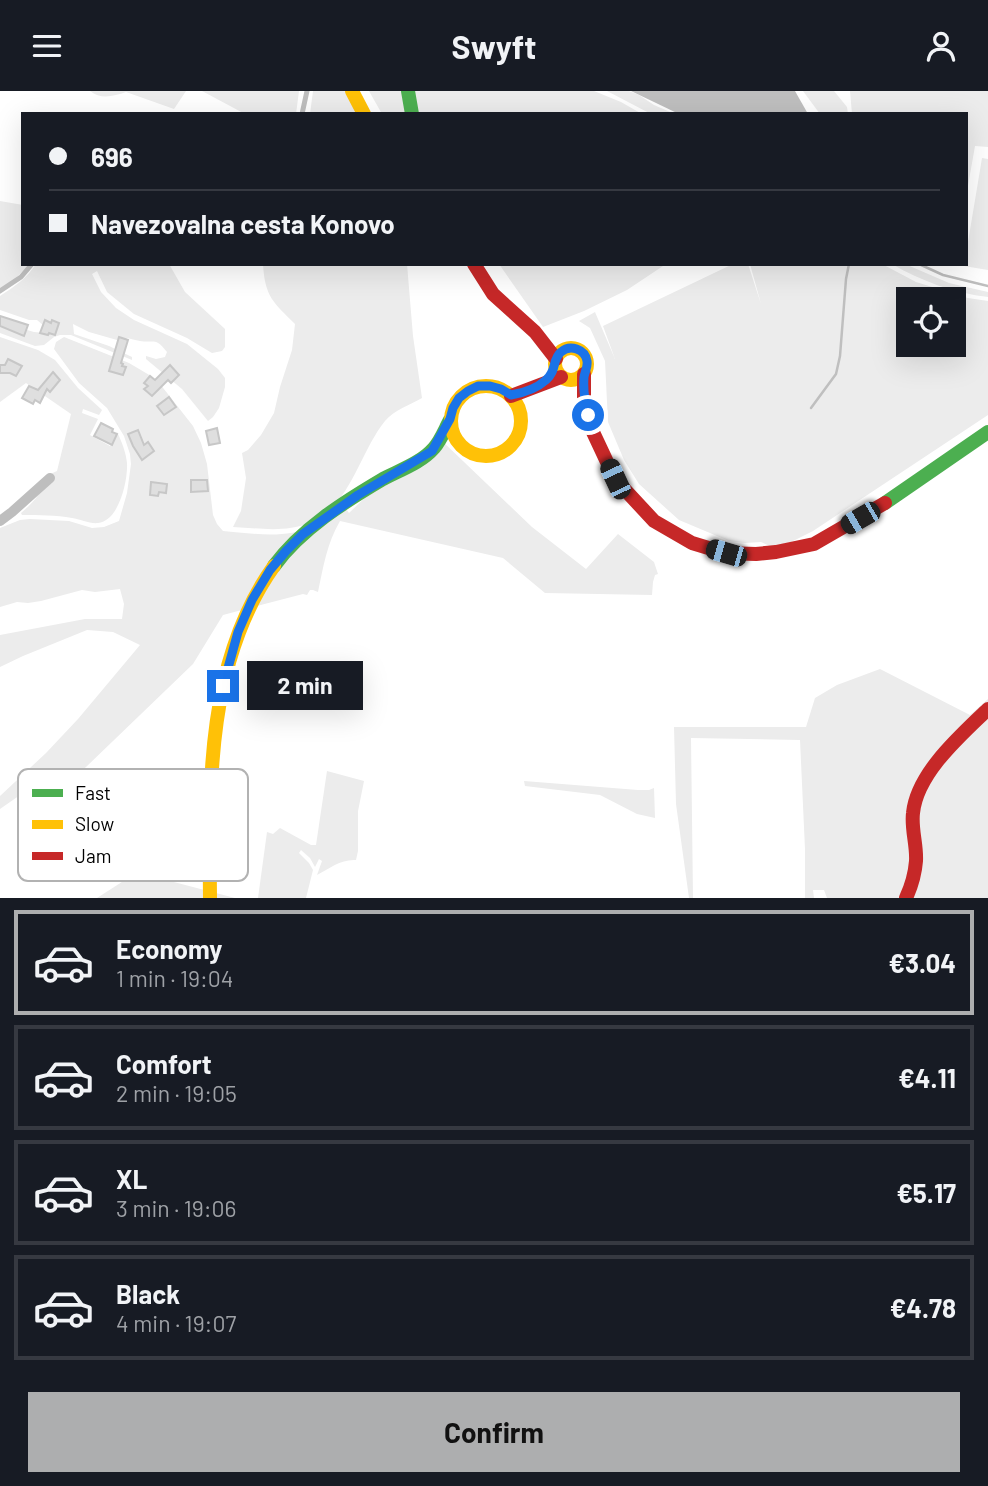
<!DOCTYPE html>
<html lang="en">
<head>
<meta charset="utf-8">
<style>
	:root { --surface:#171b24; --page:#242831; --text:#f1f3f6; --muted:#9ea1a6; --line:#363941; --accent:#adaeaf }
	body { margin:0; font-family:Barlow,sans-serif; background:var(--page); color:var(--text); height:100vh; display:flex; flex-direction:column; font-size:26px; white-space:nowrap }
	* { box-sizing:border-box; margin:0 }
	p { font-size:23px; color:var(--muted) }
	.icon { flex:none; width:38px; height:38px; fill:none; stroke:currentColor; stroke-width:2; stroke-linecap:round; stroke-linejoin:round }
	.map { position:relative; height:807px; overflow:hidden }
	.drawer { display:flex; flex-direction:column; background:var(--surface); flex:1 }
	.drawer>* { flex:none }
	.guide { position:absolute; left:21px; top:21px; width:947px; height:154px; border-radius:0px; box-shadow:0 7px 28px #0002; display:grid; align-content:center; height:154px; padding:0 28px; background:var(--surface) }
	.fabs { position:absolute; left:896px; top:196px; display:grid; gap:14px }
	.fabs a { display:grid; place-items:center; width:70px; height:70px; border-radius:0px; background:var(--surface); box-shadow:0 7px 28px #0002; font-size:35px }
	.end { position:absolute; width:32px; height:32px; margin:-16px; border:9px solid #1a73e8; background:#fff; box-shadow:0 0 0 4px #fff }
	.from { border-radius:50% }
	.bubble { position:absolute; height:49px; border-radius:0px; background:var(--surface); box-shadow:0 7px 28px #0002; font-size:23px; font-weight:700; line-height:49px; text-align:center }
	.car { position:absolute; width:21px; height:42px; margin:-21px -10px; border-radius:9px; box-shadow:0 0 5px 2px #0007; background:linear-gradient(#222 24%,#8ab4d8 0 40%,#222 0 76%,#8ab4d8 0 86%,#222 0) }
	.guide b { display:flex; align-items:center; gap:24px; height:66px; font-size:26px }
	.guide b+b { border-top:2px solid var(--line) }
	.guide i { width:18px; height:18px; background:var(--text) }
	ul { padding:12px 0 0; list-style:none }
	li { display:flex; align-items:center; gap:21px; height:105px; margin:0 14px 10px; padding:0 14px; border:4px solid var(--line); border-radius:0px }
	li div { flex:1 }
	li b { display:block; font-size:26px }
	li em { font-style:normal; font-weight:700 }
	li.active { border-color:var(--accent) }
	li>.icon { width:63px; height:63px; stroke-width:1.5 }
	.action { display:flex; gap:14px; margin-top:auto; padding:14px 28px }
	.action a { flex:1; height:80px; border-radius:0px; background:var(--accent); color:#111; font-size:28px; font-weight:700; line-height:80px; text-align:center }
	header { display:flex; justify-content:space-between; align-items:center; height:91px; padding:0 28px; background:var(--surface); font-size:32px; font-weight:700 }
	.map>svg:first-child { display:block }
	.green { fill:#ececec; fill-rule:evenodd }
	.water { fill:#bfbfbf }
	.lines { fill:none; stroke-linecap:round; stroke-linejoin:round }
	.stream { stroke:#bfbfbf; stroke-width:2.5 }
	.building { fill:#dfdfdf; stroke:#c7c7c7; stroke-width:2 }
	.lane { stroke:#bebebe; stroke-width:5 }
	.street { stroke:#bebebe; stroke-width:10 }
	.fast { stroke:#4caf50; stroke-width:14 }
	.slow { stroke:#ffc107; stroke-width:14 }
	.jam { stroke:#c62828; stroke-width:14 }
	.route { stroke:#1a73e8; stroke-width:9 }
	.key { fill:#fff; stroke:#b2b2b2; stroke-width:2 }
	.key-label { font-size:19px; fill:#000 }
</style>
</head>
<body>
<header><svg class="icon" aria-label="menu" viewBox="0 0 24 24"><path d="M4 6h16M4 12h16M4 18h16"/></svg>Swyft<svg class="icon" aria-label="person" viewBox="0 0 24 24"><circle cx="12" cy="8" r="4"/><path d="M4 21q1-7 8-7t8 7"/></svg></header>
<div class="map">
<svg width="988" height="807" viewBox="0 0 988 807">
	<rect width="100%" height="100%" fill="#fff"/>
	<g class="green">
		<path d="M 90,0 L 186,0 L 174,18 L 126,1 C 114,5 101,9 90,0 Z"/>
		<path d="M 202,0 L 299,0 L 296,23 L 245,23 Z"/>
		<path d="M 313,0 L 346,0 L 357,23 L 310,23 Z"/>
		<path d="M 369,0 L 594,0 L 621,11 L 642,23 L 382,23 Z"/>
		<path d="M 607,0 L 629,0 L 639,4 L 654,14 L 675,23 L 651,23 Z"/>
		<path d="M 803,0 L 834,0 L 847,16 L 848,23 L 820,23 Z"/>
		<path d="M 850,0 L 988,0 L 988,56 L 975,55 L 966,106 L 966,23 L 852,23 Z"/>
		<path d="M 982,67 L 988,68 L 988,179 L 964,175 L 966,173 L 966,163 Z"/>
		<path d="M 0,110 L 23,114 L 23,173 L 30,173 L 11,192 L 0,199 Z"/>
		<path d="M 36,173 L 169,173 L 185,201 L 225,238 L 225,256 L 222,260 L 212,262 L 187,247 L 134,223 L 107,201 L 97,180 L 92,183 L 101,201 L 116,217 L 134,229 L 187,253 L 218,278 L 225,287 L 225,296 L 219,317 L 213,326 L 208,330 L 182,298 L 146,268 L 146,265 L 156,268 L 165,266 L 167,261 C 156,246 154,252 140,250 C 135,249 131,248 127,247 L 124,251 L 89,241 L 73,233 L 74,243 L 109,255 L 132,266 L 132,269 L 71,244 L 60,244 L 54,246 L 44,254 L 35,255 L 0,242 L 0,231 L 34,241 L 46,242 L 49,239 L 37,229 L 29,229 L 0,219 L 0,205 C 14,196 27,187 36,173 Z"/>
		<path d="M 263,173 L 407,173 L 413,245 L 422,307 C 410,314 394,319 385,330 C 359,362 351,415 309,432 C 285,442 258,437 233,436 L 241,420 L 246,387 L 242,362 L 248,359 L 261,344 L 274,322 L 280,296 L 292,259 L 295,233 C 273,211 265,206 263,173 Z"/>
		<path d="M 499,173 L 666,173 L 627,199 L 584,220 L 543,236 Z"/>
		<path d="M 733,173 L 748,173 L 761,213 L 750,173 L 882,173 L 916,191 L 968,207 L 988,210 L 988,324 L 813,440 L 791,451 L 772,456 L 761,451 L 745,452 L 729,450 L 679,429 L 639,393 L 624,369 L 608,331 L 605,270 L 590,237 L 579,230 L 595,221 L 615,268 L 603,235 ZM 908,208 L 954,208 L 954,254 L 908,254 Z"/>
		<path d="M 892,173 L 905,173 L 949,192 L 988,201 L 988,206 C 954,202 921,190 892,173 Z"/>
		<path d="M 0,246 L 38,259 L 55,269 L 78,297 L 102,319 L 99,324 L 83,318 L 82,322 L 98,328 L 90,344 L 110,355 L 117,341 C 122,351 126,362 127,372 C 128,390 119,430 98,432 C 90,433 80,428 72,427 C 56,424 39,424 22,424 L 21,422 C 34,411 44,400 48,384 L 57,380 L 71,323 L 26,292 L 0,311 Z"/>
		<path d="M 64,246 L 129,272 L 151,285 L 160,293 L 193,335 L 201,352 L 207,373 L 213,424 L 217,433 L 223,440 C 248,442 288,449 311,435 C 321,429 332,420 342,412 L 349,422 L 399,374 L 440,348 L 532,436 L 586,478 L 618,443 L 654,471 L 658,483 L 655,484 L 653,491 L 652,504 L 545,502 L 503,467 L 340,430 C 327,452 323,477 318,501 L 313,499 L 310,499 L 307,504 L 303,503 L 223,524 L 193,573 L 86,676 L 50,706 L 23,702 L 0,718 L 0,705 L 46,662 L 78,628 L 140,554 L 113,541 L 87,539 L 23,565 L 0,576 L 0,544 L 85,528 L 122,528 L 124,513 L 120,498 L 95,501 L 82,499 L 41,510 L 28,512 L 17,511 L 0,516 L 0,437 L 20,429 L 30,428 L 69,430 L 92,437 L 104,436 L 119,430 L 127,402 L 131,373 L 130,363 L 124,345 L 107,317 L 79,292 L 54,258 L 56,251 Z"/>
		<path d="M 880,578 L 970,624 L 988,608 L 988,614 L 926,678 L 912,773 L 902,807 L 827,807 L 824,799 L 813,799 L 814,807 L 805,807 L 805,758 L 800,649 L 691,647 L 693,807 L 689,807 L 676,713 L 674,636 L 806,636 L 815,607 L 837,594 Z"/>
		<path d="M 988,622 L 988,807 L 910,807 L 914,735 L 927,692 Z"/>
		<path d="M 327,680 L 364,690 L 358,720 L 358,760 L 356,769 C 341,768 330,777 317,784 L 322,770 L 319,768 L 315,776 L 310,767 L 301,759 L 299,762 L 309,772 L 313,779 L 306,807 L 258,807 L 267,741 L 273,743 L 280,737 L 311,754 L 316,754 Z"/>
		<path d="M 524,690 L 638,699 L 649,699 L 654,697 L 655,727 L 637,723 L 600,704 L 525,695 Z"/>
		<path d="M 164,764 L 169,765 L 170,790 L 235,807 L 97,807 Z"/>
	</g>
	<path class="water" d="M 631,0 L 795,0 L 808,23 L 679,23 Z"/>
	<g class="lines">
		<g class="stream">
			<path d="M 919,173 L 943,184 L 988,195"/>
			<path d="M 811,317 L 836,283 L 840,265 L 846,188 L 849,173"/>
		</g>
	</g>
	<g class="building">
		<path d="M 0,225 L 28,234 L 24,245 L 0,235 Z"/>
		<path d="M 45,229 L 51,232 L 52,229 L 59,232 L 55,244 L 49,242 L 48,244 L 40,242 Z"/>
		<path d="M 119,246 L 128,249 L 121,272 L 123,273 L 122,275 L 126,276 L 123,284 L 109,280 Z"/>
		<path d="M 8,268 L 22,275 L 16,285 L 10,282 L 0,282 L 0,274 L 5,274 Z"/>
		<path d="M 170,274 L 179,284 L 171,292 L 168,289 L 152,305 L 144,298 L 148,295 L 144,292 L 150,285 L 155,289 Z"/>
		<path d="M 53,281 L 60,289 L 50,301 L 47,298 L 40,312 L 35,309 L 33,313 L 22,307 L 29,295 L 38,299 Z"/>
		<path d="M 169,306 L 176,316 L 164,324 L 157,315 Z"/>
		<path d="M 101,332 L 113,338 L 112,341 L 117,343 L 112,354 L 94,345 Z"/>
		<path d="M 217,337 L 220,352 L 209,354 L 206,340 Z"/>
		<path d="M 138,339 L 144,354 L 148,351 L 154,360 L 142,369 L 133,355 L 128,343 Z"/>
		<path d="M 191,389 L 207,389 L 208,400 L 191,401 Z"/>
		<path d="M 151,391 L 167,393 L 166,402 L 159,401 L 158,405 L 150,404 Z"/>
	</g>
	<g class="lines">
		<g class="lane">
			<path d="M 302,23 L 307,0"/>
			<path d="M 0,200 L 21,186 L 32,173"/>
		</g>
		<path class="street" d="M 0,430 L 12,421 L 50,387"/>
		<g class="fast">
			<path d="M 408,0 L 412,23"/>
			<path d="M 885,412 L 988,341"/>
			<path d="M 274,475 C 301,438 344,411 383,388 C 400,379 421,372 434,357 C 441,349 445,338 450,329"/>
		</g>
		<g class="slow">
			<path d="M 352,0 L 364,23"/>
			<circle cx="571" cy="273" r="16"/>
			<circle cx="486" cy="330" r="35"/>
			<path d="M 210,807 C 209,696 206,570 274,475"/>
		</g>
		<g class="jam">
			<path d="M 474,173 L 493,203 L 535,241 L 556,268"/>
			<path d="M 584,283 L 584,310 L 592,339 L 615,388 L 654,430 L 692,452 L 725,462 L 756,463 L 776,461 L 814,453 L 885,412"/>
			<path d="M 511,305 L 561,286"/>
			<path d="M 906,807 C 911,796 915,783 916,770 C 917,754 911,738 913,722 C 917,682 961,644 988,618"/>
		</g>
	</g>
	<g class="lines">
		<path class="route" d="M 223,595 L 238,541 L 252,509 L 270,479 L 286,460 L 303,443 L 358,404 L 432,360 L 450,328 L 453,317 L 459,307 L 468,300 L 478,295 L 490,295 L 501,298 L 511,304 C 523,302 536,298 546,289 C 557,280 552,268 561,261 C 570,253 585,258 587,270 C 588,276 585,280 584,286 C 583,299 585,312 588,324"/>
	</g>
	<rect x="18" y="678" width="230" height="112" rx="10" class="key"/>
	<rect x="32" y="698" width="31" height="8" fill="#4caf50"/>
	<rect x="32" y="729" width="31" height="9" fill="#ffc107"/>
	<rect x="32" y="761" width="31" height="8" fill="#c62828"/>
	<g class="key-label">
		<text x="75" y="709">Fast</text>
		<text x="75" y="740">Slow</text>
		<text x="75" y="772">Jam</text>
	</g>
</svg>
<div class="fabs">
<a><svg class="icon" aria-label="locate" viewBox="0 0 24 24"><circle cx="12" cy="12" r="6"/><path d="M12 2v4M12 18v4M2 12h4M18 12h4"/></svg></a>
</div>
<i class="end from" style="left:588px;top:324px"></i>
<i class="end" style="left:223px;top:595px"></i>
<div class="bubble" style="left:247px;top:570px;width:116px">2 min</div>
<i class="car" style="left:615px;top:388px;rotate:335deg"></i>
<i class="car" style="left:860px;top:427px;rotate:240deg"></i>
<i class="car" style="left:726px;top:462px;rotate:286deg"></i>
<div class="guide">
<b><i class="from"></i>696</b>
<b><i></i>Navezovalna cesta Konovo</b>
</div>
</div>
<section class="drawer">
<ul>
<li class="active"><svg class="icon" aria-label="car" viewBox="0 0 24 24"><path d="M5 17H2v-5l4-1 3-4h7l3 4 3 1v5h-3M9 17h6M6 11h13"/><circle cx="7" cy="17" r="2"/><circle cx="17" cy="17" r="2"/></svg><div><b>Economy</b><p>1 min · 19:04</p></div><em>€3.04</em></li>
<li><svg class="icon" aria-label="car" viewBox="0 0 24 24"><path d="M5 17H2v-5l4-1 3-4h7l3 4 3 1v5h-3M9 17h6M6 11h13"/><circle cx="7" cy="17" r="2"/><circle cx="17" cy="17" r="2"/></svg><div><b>Comfort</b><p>2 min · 19:05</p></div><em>€4.11</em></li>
<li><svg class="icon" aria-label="car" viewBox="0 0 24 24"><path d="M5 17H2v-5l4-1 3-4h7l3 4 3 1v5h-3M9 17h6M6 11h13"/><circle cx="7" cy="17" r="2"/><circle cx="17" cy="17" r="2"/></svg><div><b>XL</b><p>3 min · 19:06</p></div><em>€5.17</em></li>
<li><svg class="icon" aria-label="car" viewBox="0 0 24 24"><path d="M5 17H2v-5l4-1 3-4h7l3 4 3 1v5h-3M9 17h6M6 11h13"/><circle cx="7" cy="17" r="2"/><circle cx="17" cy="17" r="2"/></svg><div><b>Black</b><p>4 min · 19:07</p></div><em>€4.78</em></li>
</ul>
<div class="action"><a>Confirm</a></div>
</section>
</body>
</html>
